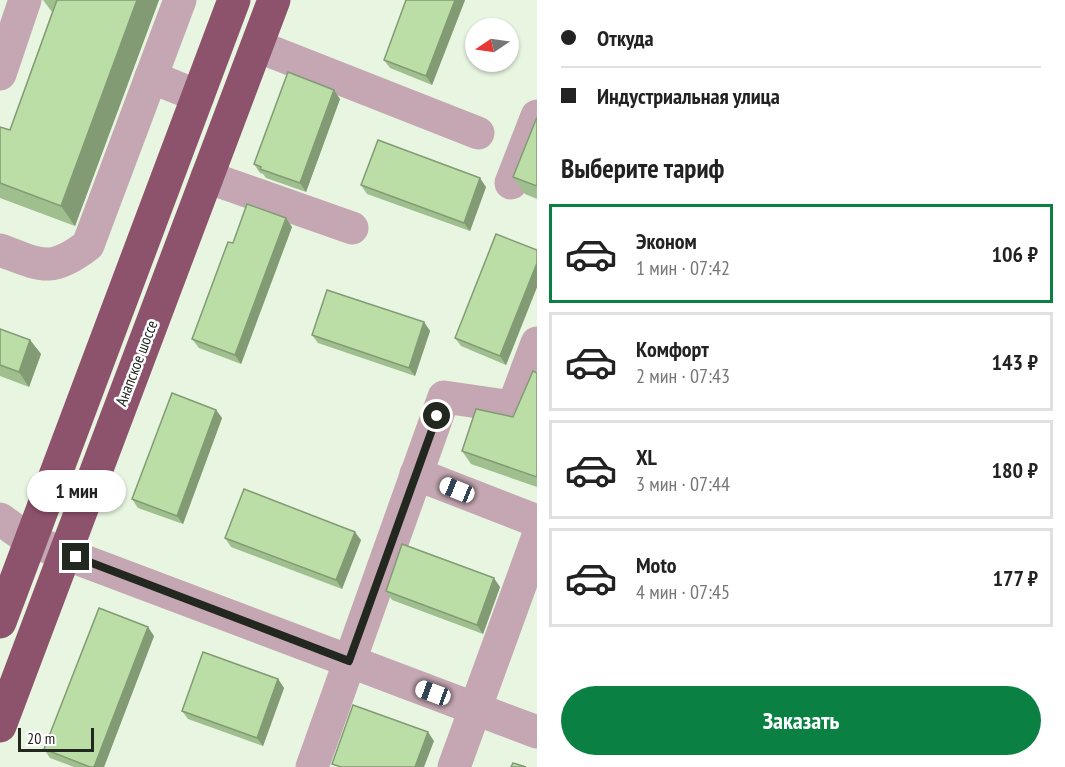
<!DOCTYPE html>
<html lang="ru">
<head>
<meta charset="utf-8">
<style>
	:root { --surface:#fff; --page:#f6f6f6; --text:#222; --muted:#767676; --line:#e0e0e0; --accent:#0b8043 }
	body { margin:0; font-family:"PT Sans Narrow",sans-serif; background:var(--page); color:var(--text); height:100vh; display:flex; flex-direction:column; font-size:22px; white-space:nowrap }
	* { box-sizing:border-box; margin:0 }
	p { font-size:20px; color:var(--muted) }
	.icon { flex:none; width:33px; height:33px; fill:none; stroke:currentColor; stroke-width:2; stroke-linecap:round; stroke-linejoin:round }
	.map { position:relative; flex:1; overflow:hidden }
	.panel { display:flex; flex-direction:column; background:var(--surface); width:528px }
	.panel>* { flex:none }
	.hud { display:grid; align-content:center; height:132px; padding:0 24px; background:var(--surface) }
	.needle { width:39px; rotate:257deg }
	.fabs { position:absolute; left:465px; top:18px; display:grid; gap:12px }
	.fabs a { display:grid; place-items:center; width:54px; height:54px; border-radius:50%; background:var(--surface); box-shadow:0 2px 4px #0004; font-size:30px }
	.scale { position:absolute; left:18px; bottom:15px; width:76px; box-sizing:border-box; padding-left:6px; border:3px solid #22271f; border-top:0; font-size:16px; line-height:21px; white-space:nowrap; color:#22271f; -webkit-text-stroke:4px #fff; paint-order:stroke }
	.end { position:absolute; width:27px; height:27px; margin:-14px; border:8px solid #22271f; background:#fff; box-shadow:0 0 0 3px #fff }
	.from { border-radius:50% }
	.bubble { position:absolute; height:42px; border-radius:21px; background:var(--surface); box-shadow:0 2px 4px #0004; font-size:20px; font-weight:600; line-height:42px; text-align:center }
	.car { position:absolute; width:18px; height:36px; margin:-18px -9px; border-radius:8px; box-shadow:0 0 4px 2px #0007; background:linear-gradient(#fff 24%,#345 0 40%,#fff 0 76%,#345 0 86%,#fff 0) }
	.hud b { display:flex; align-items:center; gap:21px; height:57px; font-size:22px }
	.hud b+b { border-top:2px solid var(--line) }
	.hud i { width:15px; height:15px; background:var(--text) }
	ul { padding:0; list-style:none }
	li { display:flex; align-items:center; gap:18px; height:99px; margin:0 12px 9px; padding:0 12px; border:3px solid var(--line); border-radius:0px }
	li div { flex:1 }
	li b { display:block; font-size:22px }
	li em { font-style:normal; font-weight:600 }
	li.active { border-color:var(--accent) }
	li>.icon { width:54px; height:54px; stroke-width:1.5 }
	h2 { padding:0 24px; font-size:27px; line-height:72px }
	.cta { display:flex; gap:12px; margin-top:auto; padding:12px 24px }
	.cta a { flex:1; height:69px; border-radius:36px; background:var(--accent); color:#fff; font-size:24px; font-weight:600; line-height:69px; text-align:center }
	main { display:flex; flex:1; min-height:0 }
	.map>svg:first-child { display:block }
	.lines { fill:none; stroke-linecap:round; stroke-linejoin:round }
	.minor { stroke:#c4a7b2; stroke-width:33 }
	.highway { stroke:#8d526c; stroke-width:33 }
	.wall { fill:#a0bf8f }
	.shaded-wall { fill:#829b74 }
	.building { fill:#badea6; stroke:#829b74; stroke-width:1.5 }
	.route { stroke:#22271f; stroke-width:8 }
	.labels { text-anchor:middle; stroke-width:5; stroke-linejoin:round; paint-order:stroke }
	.street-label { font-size:16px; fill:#22271f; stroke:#fff }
</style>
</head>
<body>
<main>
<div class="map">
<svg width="537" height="767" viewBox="0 0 537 767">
	<rect width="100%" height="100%" fill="#e8f5e1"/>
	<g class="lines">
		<g class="minor">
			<path d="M 257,46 L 478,133"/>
			<path d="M 0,74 L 25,0"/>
			<path d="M 151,77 L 198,96"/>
			<path d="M 207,177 L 352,228"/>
			<path d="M 511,183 L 537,116"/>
			<path d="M 0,250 C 40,265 51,274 88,245 L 180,0"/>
			<path d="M 416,474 L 537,521"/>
			<path d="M 0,519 L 31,541 L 537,732"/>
			<path d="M 312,767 L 444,397 L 513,407 L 537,343"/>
			<path d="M 454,767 L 537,539"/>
		</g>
		<g class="highway">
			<path d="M 0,622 L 234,0"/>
			<path d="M 0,726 L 274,0"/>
		</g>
	</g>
	<g class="wall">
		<path d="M 43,0 L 159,0 L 75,226 L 0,198 L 0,127 L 10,130 L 52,12 Z"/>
		<path d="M 406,0 L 465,0 L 432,85 L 390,68 L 384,60 Z"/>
		<path d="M 340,99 L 306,192 L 266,178 L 263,174 L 260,173 L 254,164 Z"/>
		<path d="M 537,117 L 537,199 L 525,194 L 513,177 Z"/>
		<path d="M 361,185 L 486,187 L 470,231 L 367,194 Z"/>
		<path d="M 286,218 L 292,227 L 241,364 L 199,348 L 192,339 L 233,243 Z"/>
		<path d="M 537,250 L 537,287 L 506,365 L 461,346 L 455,338 Z"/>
		<path d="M 424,322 L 430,331 L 415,376 L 318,343 L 312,335 Z"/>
		<path d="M 0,329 L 30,340 L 41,354 L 29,387 L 0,376 Z"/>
		<path d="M 537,373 L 537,487 L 471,464 L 462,451 L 513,417 Z"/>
		<path d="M 216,410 L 222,418 L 183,524 L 138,508 L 132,499 Z"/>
		<path d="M 225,538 L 361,540 L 342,589 L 231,547 Z"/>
		<path d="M 500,587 L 483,634 L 392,600 L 386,591 Z"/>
		<path d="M 154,636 L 104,767 L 74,767 L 50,758 L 44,749 Z"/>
		<path d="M 278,679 L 284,688 L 263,746 L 188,719 L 182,711 Z"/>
	</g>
	<g class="shaded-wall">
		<path d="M 137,0 L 159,0 L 75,226 L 61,206 Z"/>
		<path d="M 455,0 L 465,0 L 432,85 L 426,76 Z"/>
		<path d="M 334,90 L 340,99 L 306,192 L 300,183 Z"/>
		<path d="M 480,178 L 486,187 L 470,231 L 464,223 Z"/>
		<path d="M 286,218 L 292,227 L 241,364 L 235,355 Z"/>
		<path d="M 537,263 L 537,287 L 506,365 L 500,356 Z"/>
		<path d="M 424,322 L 430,331 L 415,376 L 409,368 Z"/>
		<path d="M 30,340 L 41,354 L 29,387 L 19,372 Z"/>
		<path d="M 216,410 L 222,418 L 183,524 L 177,516 Z"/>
		<path d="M 355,532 L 361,540 L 342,589 L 336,580 Z"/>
		<path d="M 494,578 L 500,587 L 483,634 L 477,625 Z"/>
		<path d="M 148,627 L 154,636 L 104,767 L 94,767 Z"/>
		<path d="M 278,679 L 284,688 L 263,746 L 257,738 Z"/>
		<path d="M 428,732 L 434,741 L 424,767 L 415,767 Z"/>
	</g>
	<g class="building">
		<path d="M 57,0 L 137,0 L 61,206 L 0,183 L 0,127 L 10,130 Z"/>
		<path d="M 406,0 L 455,0 L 426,76 L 384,60 Z"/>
		<path d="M 288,72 L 334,90 L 300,183 L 260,169 L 261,167 L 254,164 Z"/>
		<path d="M 537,117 L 537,186 L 513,177 Z"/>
		<path d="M 378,140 L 480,178 L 464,223 L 361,185 Z"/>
		<path d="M 247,204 L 286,218 L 235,355 L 192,339 L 228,242 L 233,243 Z"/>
		<path d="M 496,234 L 537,250 L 537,263 L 500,356 L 455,338 Z"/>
		<path d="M 327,290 L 424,322 L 409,368 L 312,335 Z"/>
		<path d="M 0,329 L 30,340 L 19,372 L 0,365 Z"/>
		<path d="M 533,371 L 537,373 L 537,477 L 462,451 L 476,409 L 513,417 Z"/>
		<path d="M 172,393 L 216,410 L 177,516 L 132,499 Z"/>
		<path d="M 244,489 L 355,532 L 336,580 L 225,538 Z"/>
		<path d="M 402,544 L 494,578 L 477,625 L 386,591 Z"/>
		<path d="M 99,608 L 148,627 L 94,767 L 90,767 L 44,749 Z"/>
		<path d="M 203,652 L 278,679 L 257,738 L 182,711 Z"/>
		<path d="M 353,705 L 428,732 L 415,767 L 341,767 L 332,764 Z"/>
		<path d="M 513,763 L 526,767 L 511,767 Z"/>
	</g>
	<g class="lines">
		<path class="route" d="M 76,557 L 349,661 L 437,416"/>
	</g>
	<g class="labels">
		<g class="street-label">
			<text transform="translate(136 363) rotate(-69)" y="6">Анапское шоссе</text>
		</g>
	</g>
</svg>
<div class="fabs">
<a><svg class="needle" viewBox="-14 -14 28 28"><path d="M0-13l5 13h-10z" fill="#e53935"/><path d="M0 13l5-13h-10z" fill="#767676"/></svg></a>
</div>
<div class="scale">20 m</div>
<i class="end from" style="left:437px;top:416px"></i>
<i class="end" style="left:76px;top:557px"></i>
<div class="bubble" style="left:27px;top:470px;width:99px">1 мин</div>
<i class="car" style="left:457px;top:490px;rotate:292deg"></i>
<i class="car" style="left:433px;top:693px;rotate:290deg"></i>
</div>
<section class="panel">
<div class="hud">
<b><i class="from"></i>Откуда</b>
<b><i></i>Индустриальная улица</b>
</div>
<h2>Выберите тариф</h2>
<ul>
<li class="active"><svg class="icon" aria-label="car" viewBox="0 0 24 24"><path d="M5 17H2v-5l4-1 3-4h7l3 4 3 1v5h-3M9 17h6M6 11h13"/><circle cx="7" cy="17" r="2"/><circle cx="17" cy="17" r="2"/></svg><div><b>Эконом</b><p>1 мин · 07:42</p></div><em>106 ₽</em></li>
<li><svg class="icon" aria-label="car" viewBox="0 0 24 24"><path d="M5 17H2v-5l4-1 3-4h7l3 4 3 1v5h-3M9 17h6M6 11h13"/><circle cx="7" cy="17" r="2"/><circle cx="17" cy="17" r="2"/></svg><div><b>Комфорт</b><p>2 мин · 07:43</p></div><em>143 ₽</em></li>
<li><svg class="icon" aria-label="car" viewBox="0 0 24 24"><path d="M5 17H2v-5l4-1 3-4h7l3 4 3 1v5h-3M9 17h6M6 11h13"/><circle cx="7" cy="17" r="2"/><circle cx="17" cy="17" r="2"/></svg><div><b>XL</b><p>3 мин · 07:44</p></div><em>180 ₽</em></li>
<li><svg class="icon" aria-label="car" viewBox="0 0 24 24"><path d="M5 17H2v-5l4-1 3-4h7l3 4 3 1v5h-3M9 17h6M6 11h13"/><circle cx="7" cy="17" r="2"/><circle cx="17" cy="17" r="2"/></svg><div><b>Moto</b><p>4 мин · 07:45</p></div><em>177 ₽</em></li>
</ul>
<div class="cta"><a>Заказать</a></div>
</section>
</main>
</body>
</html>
